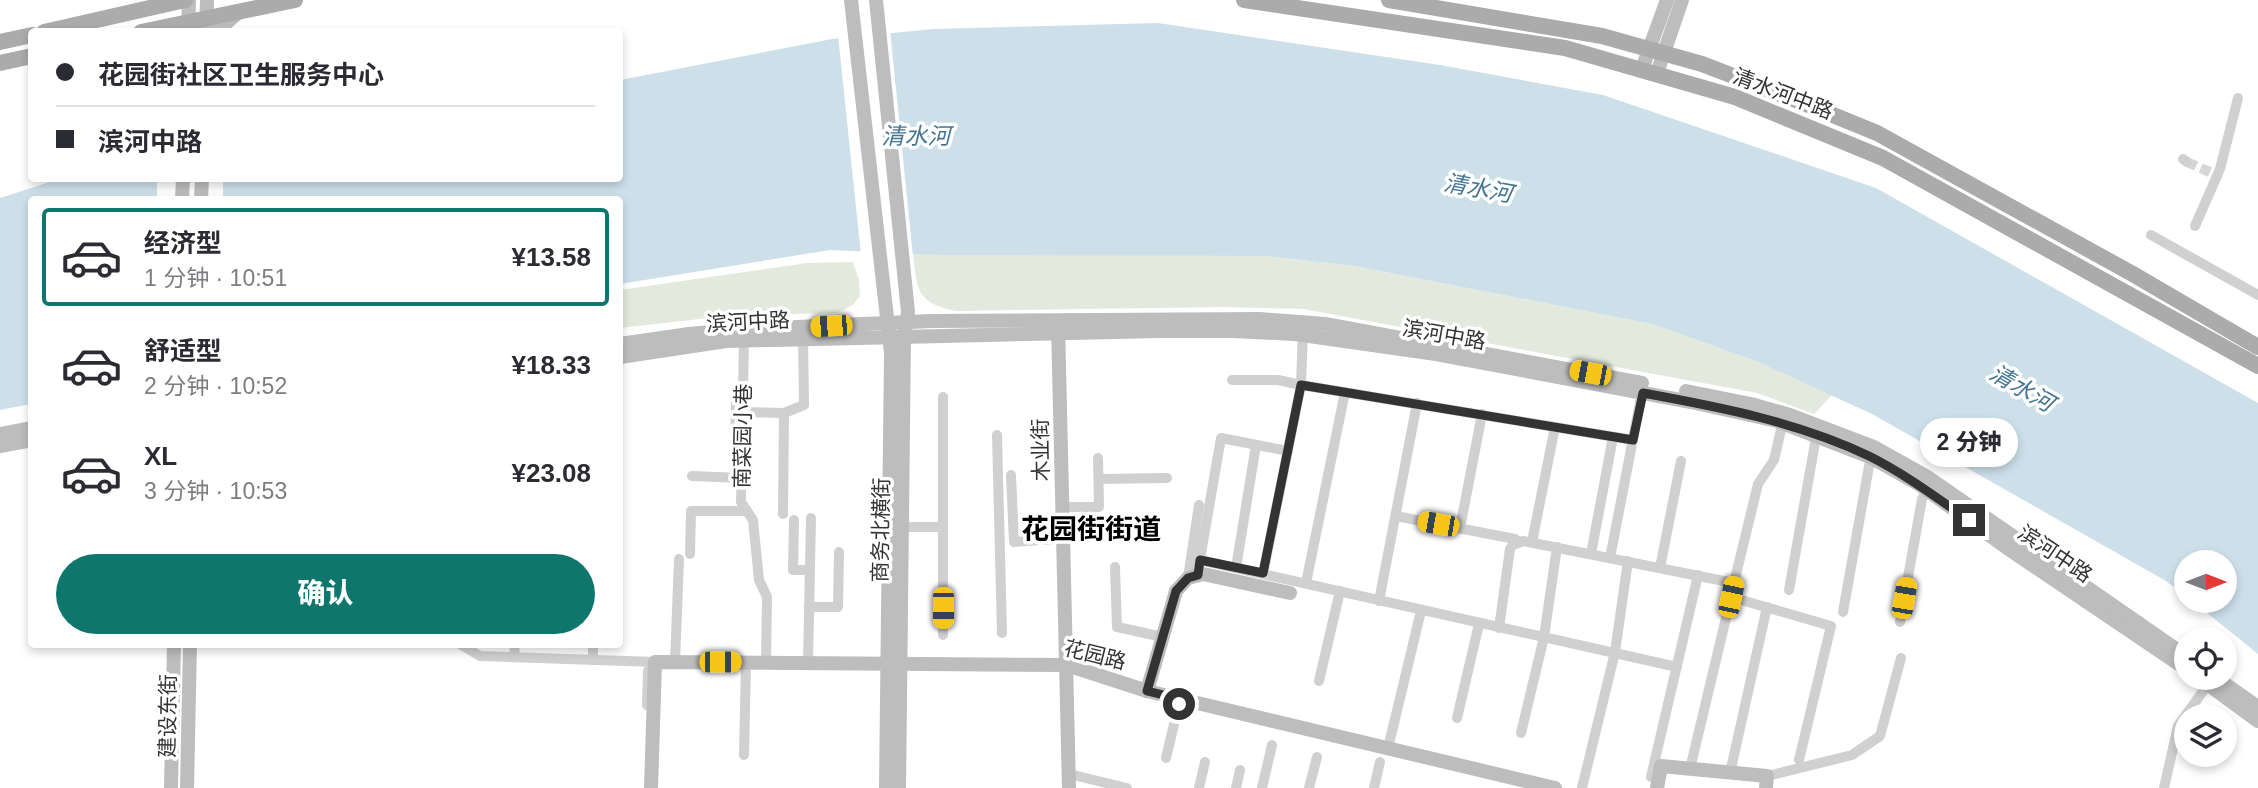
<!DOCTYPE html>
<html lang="zh">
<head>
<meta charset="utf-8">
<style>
	:root { --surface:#fff; --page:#f2f2f3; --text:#2b2b33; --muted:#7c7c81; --line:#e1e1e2; --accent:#0f766e }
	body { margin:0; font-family:Helvetica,"Noto Sans SC",sans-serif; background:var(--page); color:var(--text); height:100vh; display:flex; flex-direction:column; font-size:26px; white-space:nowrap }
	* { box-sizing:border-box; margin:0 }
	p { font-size:23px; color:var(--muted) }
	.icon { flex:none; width:38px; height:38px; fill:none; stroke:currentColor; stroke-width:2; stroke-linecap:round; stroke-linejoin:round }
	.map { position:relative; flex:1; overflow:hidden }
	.panel { position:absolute; left:28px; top:196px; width:595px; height:452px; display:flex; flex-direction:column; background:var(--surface); border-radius:7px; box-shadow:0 4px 10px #0003 }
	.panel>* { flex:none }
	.banner { position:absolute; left:28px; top:28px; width:595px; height:154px; border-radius:7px; box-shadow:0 4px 10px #0003; display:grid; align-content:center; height:154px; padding:0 28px; background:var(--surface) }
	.needle { width:46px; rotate:90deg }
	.fabs { position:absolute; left:2174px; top:550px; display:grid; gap:14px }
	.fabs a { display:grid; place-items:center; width:63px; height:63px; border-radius:50%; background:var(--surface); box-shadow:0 4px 10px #0003; font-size:35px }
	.end { position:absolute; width:32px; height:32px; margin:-16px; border:9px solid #333; background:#fff; box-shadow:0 0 0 4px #fff }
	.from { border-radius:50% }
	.bubble { position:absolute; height:49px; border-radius:24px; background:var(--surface); box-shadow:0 4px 10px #0003; font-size:23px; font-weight:800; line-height:49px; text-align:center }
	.car { position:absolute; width:21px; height:42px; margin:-21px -10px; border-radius:9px; box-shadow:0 0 5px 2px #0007; background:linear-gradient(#f5c518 24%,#345 0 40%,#f5c518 0 76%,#345 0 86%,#f5c518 0) }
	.banner b { display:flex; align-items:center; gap:24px; height:66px; font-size:26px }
	.banner b+b { border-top:2px solid var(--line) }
	.banner i { width:18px; height:18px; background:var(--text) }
	ul { padding:12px 0 0; list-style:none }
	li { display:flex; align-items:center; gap:21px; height:98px; margin:0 14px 10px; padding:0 14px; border:4px solid transparent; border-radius:7px }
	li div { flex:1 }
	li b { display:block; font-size:26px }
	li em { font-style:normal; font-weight:800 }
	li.on { border-color:var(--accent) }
	li>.icon { width:63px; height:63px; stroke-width:1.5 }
	.cta { display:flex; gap:14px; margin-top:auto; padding:14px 28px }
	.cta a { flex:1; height:80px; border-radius:42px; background:var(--accent); color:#fff; font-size:28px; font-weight:800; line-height:80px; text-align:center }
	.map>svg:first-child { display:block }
	.green { fill:#e3e9dc }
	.water { fill:#cde0ea }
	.pier { fill:#fff }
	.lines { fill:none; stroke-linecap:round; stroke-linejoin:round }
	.street-tunnel { stroke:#d6d6d6; stroke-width:10; stroke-dasharray:10 5; stroke-linecap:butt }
	.street { stroke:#d0d0d0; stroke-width:10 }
	.secondary { stroke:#bdbdbd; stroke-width:14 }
	.primary { stroke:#ababab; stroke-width:16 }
	.route { stroke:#333; stroke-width:9 }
	.labels { text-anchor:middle; stroke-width:7; stroke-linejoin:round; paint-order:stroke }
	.street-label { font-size:21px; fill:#333; stroke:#fff }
	.water-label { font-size:23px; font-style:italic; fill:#437693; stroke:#fff }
	.district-label { font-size:28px; font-weight:bold; fill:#000; stroke:#fff }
</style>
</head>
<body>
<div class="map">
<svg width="2258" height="788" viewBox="0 0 2258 788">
	<rect width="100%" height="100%" fill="#fff"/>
	<g class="green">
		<path d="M 913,254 L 1265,256 L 1354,266 L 1652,324 L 1758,362 L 1832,395 L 1814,414 L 1757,393 L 1303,309 L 1223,307 L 956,311 C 916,303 917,289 913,254 Z"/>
		<path d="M 853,262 L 859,280 L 860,296 L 853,305 L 837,313 L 735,315 L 620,328 L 620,290 L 807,263 Z"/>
	</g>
	<path class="water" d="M 1158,23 L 1440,65 L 1603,95 L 1876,188 L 2258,403 L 2258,654 L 2191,600 L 2224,600 L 2224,562 L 2186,562 L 2186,596 L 2166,581 L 1872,414 L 1758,362 L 1652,324 L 1354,266 L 1266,256 L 939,255 L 830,250 L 620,284 L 620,200 L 32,200 L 31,404 L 0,410 L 0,198 L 62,178 L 620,178 L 620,80 L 832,39 L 933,29 Z"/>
	<g class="pier">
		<path d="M 890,30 L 913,257 L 861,255 L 838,35 Z"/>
		<path d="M 157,179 L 223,179 L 223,200 L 157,199 Z"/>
	</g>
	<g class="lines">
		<g class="street-tunnel">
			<path d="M 2187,162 L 2212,173"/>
			<path d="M 1028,541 L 1055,539"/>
		</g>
		<g class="street">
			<path d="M 2183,159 L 2187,162"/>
			<path d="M 2195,226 L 2220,169 L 2238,98"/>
			<path d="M 2151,235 L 2258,295"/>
			<path d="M 744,337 L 741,502 L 753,520 L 759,580 L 767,597 L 766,663"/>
			<path d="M 1232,380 L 1278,380 L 1301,385 L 1303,329"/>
			<path d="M 736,395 L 735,458 L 742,458"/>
			<path d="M 743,412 L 784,413 L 804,405 L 803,334"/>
			<path d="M 997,435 L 1002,633"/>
			<path d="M 1011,475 L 1014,542 L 1028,541"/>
			<path d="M 692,476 L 742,478"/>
			<path d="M 1099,479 L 1167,478"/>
			<path d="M 1063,507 L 1099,507 L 1098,458"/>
			<path d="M 783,514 L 784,413"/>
			<path d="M 1396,516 L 1515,539 L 1518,542"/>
			<path d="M 794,520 L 793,570 L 810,570"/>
			<path d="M 898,527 L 943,527"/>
			<path d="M 1460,528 L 1482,414"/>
			<path d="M 1532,542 L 1555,427"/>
			<path d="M 690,554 L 691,511 L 747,511"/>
			<path d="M 1591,554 L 1613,437"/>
			<path d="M 1610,558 L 1643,387"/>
			<path d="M 1200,560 L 1677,667"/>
			<path d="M 1199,565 L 1221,438 L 1288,451"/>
			<path d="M 1115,567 L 1117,627 L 1163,637"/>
			<path d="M 1236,568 L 1256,445"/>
			<path d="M 1660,568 L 1681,461"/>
			<path d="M 1263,574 L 1301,385 L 1633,440"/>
			<path d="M 1188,578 L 1199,505"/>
			<path d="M 1306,583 L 1345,392"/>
			<path d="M 1734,583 L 1758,484 L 1774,460 L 1784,417"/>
			<path d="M 1789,590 L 1817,432"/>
			<path d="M 1379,601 L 1417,403"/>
			<path d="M 809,607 L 838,607 L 839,552"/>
			<path d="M 1843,612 L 1871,455"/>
			<path d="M 1900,622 L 1922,499 L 1930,487"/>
			<path d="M 1499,628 L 1510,549 L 1513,545 L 1523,541 L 1734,583 L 1731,597 L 1831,626 L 1799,760"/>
			<path d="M 943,635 L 943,397"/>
			<path d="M 460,644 L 480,656 L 655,662"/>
			<path d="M 593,644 L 593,660"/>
			<path d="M 514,657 L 515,644"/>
			<path d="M 675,662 L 679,559"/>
			<path d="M 808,663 L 811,518"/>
			<path d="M 1319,681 L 1340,591"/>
			<path d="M 647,705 L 648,671"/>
			<path d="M 1457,718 L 1479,624"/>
			<path d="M 1521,733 L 1544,637 L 1557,547"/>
			<path d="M 1388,748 L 1421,611"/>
			<path d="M 744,755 L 746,663"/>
			<path d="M 1166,758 L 1180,699"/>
			<path d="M 1690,769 L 1731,597"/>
			<path d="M 1730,773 L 1767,607"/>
			<path d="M 1069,774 L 1127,788"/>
			<path d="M 1767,776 L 1852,755 L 1880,736 L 1901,658"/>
			<path d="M 1651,777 L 1698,575"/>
			<path d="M 1199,788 L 1205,762"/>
			<path d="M 1236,788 L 1240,770"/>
			<path d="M 1262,788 L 1272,745"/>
			<path d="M 1309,788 L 1317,757"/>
			<path d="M 1374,788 L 1380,762"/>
			<path d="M 1582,788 L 1615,652 L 1628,561"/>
			<path d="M 2164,788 L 2178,726 L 2211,680"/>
		</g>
		<g class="secondary">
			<path d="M 851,0 L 891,353 L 886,788"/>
			<path d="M 876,0 L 908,312 L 904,337 L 899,788"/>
			<path d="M 188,32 L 189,0"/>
			<path d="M 206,32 L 207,0"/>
			<path d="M 216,32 L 239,12"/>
			<path d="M 1642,69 L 1667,0"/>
			<path d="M 1657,73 L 1682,0"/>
			<path d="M 182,200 L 183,178"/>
			<path d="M 201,200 L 202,178"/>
			<path d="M 1058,325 L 1069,788"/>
			<path d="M 620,344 L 689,334 L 748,329 L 932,321 L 1260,319 L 1325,324 L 1642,383"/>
			<path d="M 620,357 L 726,341 L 1159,331 L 1234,331 L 1295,334 L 1436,354 L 1691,402 L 1777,421 L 1870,457 L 1920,485 L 2010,550 L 2186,669"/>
			<path d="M 1686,391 L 1751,404 L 1790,415 L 1874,447 L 1926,476 L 2186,656"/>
			<path d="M 0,434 L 32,428"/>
			<path d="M 0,446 L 32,440"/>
			<path d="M 2198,677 L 2258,721"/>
			<path d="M 2215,677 L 2258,707"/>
			<path d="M 1147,691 L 1176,591 L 1188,578 L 1203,574 L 1290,593"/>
			<path d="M 171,788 L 174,644"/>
			<path d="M 187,788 L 190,644"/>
			<path d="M 651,788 L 655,662 L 1067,665 L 1147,691 L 1555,788"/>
			<path d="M 1657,788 L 1661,766 L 1767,776 L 1766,788"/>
		</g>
		<g class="primary">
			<path d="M 1244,0 L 1565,48 L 1735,97 L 1883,158 L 2258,366"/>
			<path d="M 1389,0 L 1602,36 L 1702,64 L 1806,104 L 1877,133 L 2131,273 L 2258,347"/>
			<path d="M 44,32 L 185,0"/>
			<path d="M 141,32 L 295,0"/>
			<path d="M 0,42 L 32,35"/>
			<path d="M 0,63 L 32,56"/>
		</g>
	</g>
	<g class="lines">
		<path class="route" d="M 1179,704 L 1180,699 L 1147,691 L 1176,591 L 1188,578 L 1198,575 L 1200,560 L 1263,573 L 1301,385 L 1633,440 L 1643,393 C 1720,407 1798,422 1869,456 C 1905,474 1937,498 1969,520"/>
	</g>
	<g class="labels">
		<g class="street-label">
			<text transform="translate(1783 94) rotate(21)" y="7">清水河中路</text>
			<text transform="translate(748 322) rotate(-3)" y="7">滨河中路</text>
			<text transform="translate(1444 335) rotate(10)" y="7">滨河中路</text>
			<text transform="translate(743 436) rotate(-89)" y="7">南菜园小巷</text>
			<text transform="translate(1041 450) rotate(-91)" y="7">木业街</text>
			<text transform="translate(881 530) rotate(-89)" y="7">商务北横街</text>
			<text transform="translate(2055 554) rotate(34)" y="7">滨河中路</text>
			<text transform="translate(1095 655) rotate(14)" y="7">花园路</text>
			<text transform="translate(168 716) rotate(-89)" y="7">建设东街</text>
		</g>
		<g class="water-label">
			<text x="916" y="144">清水河</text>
			<text transform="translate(1478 188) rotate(10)" y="8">清水河</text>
			<text transform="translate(2022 388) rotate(30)" y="8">清水河</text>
		</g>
		<g class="district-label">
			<text x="1091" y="539">花园街街道</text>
		</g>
	</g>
</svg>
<div class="fabs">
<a><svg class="needle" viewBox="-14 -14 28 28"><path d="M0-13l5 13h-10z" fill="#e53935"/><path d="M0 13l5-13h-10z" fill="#7c7c81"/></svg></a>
<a><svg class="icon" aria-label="locate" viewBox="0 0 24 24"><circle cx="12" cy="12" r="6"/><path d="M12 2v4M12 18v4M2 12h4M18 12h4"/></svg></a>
<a><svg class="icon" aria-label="layers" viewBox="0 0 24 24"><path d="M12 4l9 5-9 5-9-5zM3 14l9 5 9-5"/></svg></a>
</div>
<i class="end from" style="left:1179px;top:704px"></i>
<i class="end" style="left:1969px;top:520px"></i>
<div class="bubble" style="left:1920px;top:418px;width:98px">2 分钟</div>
<i class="car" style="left:831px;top:326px;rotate:267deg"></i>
<i class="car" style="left:1590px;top:373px;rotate:281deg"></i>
<i class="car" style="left:1438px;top:524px;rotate:280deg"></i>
<i class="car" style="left:1731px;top:597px;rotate:12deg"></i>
<i class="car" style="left:1904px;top:598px;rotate:10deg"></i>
<i class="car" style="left:943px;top:608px;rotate:180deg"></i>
<i class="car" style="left:720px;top:662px;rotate:90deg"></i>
<div class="banner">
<b><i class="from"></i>花园街社区卫生服务中心</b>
<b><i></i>滨河中路</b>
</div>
<section class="panel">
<ul>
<li class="on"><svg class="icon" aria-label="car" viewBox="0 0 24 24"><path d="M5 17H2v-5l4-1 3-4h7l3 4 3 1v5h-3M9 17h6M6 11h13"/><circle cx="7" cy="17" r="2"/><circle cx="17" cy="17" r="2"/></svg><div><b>经济型</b><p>1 分钟 · 10:51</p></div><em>¥13.58</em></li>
<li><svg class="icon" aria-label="car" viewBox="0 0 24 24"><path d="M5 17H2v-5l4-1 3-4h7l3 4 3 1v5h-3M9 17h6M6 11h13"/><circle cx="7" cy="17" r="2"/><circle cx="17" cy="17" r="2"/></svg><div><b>舒适型</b><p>2 分钟 · 10:52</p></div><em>¥18.33</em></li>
<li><svg class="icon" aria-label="car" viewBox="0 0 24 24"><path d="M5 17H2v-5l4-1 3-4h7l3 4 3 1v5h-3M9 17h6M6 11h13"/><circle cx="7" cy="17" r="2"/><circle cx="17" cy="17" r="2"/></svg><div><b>XL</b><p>3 分钟 · 10:53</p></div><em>¥23.08</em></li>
</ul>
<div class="cta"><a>确认</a></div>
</section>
</div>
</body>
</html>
